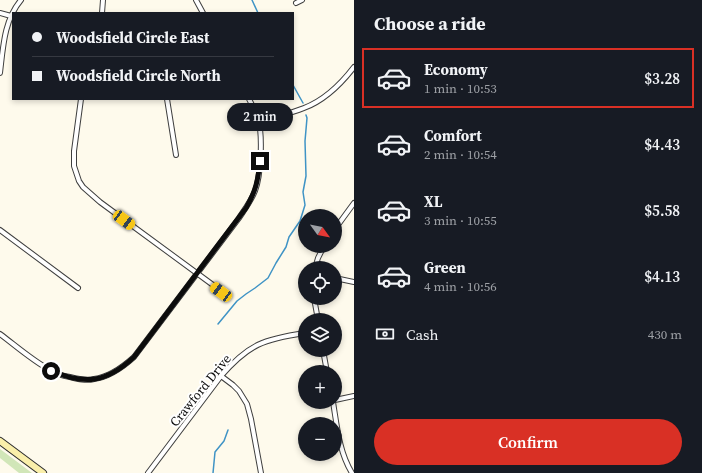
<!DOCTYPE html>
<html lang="en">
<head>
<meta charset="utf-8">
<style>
	:root { --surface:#171b24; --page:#20242c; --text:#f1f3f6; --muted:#9ea1a6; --line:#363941; --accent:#d93025 }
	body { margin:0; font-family:"Source Serif 4",serif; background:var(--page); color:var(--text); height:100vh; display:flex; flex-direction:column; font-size:15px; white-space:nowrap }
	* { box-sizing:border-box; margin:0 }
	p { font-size:13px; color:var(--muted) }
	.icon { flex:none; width:22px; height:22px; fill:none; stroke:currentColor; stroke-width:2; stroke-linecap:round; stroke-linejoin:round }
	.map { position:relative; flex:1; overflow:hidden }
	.sheet { display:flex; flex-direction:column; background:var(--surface); width:348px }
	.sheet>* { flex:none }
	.banner { position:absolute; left:12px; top:12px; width:282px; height:88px; border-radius:0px; box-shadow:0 2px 6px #0003; display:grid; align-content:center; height:88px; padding:0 20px; background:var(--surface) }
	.needle { width:26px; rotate:123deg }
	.fabs { position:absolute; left:298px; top:209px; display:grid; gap:8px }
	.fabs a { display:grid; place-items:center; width:44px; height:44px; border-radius:50%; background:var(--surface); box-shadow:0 2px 6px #0003; font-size:20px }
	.end { position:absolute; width:18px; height:18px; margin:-9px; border:5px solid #0c0c0c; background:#fff; box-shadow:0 0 0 2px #fff }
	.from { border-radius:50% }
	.bubble { position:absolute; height:28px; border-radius:14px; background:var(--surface); box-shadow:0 2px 6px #0003; font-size:13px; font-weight:600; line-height:28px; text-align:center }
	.car { position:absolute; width:12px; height:24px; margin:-12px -6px; border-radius:5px; box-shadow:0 0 3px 1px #0007; background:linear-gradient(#f5c518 24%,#345 0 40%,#f5c518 0 76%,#345 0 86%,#f5c518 0) }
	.banner b { display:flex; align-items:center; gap:14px; height:38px; font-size:15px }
	.banner b+b { border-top:1px solid var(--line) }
	.banner i { width:10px; height:10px; background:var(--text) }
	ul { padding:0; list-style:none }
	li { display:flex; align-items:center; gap:12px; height:60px; margin:0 8px 6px; padding:0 12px; border:2px solid transparent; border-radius:0px }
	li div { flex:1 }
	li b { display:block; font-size:15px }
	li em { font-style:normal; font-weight:600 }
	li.on { border-color:var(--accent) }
	li>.icon { width:36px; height:36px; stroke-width:1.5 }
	h2 { padding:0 20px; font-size:18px; line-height:48px }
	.pay { display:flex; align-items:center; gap:10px; height:44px; padding:0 20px; font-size:15px }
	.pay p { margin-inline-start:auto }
	.primary-button { display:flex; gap:8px; margin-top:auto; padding:8px 20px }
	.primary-button a { flex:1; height:46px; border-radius:24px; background:var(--accent); color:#fff; font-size:16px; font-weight:600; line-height:46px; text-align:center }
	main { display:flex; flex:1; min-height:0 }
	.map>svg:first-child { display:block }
	.green { fill:#d1e6b8 }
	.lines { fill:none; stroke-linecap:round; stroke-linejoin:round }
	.stream { stroke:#3f93c5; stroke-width:1.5 }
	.minor-casing { stroke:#3f3f3f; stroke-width:6 }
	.secondary-casing { stroke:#2e2e2e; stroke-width:8 }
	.minor { stroke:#fff; stroke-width:4 }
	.secondary { stroke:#faefaa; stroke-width:6 }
	.route { stroke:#0c0c0c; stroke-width:5 }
	.labels { text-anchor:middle; stroke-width:4; stroke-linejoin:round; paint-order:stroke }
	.street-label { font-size:13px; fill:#0c0c0c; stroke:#fff }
</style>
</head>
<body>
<main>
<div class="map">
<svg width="354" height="473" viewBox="0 0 354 473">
	<rect width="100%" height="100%" fill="#fefaec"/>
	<path class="green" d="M 0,449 L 32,473 L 19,473 L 0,458 Z"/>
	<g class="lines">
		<g class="stream">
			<path d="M 252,0 L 258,13"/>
			<path d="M 293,85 L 303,103"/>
			<path d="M 218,324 L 237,301 L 246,294 L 255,288 L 268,278 L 276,263 L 286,247 L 289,237 L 300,221 L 305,205 L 303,192 L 306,176 L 305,141 L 307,118 L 306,115"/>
			<path d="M 213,473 L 215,452 L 224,441 L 228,430"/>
		</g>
		<defs>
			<g id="minor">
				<path d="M 196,0 L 203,13"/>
				<path d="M 296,3 L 302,0"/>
				<path d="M 0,13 L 11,16"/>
				<path d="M 102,13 L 103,0"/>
				<path d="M 0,73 C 3,48 4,20 21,0"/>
				<path d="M 81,99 L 74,151 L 74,166 L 79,181 L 83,187 L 100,202 L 228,296"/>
				<path d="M 167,99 L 176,155"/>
				<path d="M 259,122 C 274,117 289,114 304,108 C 325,100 341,84 354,67"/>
				<path d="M 335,229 L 354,203"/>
				<path d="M 0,230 L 78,288"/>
				<path d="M 315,268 L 318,258 L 324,246"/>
				<path d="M 335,278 L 354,282"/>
				<path d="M 314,298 L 318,320"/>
				<path d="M 0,334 C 16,346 33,361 50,370 C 56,374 63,376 70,377 C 78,379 86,381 94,379 C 109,377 123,367 134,357 L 239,218 C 245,209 251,201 255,191 C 261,175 263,135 258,119 C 256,112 252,105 249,99"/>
				<path d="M 323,350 L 327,372"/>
				<path d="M 221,376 L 233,385 L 239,391 L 247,404 L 251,419 L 261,473"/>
				<path d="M 335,400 L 354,396"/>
				<path d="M 333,402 C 337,426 339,452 352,473"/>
				<path d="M 148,473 L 221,376 C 249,344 264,339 305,333"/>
			</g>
			<path id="secondary" d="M 0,441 L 43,473"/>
		</defs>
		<use href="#minor" class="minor-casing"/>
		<use href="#secondary" class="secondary-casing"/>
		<use href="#minor" class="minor"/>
		<use href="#secondary" class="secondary"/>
	</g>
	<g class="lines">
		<path class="route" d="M 51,371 C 85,385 106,383 134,357 L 246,208 C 256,191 258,180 260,161"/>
	</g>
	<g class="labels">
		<g class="street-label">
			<text transform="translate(200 390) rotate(-51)" y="5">Crawford Drive</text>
		</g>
	</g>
</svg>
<div class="fabs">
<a><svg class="needle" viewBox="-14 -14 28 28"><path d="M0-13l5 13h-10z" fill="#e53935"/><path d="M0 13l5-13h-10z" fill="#9ea1a6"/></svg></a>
<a><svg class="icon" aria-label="locate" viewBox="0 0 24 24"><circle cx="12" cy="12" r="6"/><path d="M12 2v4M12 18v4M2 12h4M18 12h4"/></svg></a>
<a><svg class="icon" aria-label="layers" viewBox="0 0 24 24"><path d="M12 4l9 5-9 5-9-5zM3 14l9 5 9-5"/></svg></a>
<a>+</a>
<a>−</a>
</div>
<i class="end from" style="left:51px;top:371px"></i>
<i class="end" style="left:260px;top:161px"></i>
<div class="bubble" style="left:227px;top:103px;width:66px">2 min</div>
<i class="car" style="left:124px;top:220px;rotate:126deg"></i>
<i class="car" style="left:221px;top:292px;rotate:306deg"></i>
<div class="banner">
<b><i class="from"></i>Woodsfield Circle East</b>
<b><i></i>Woodsfield Circle North</b>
</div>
</div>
<section class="sheet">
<h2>Choose a ride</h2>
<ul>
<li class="on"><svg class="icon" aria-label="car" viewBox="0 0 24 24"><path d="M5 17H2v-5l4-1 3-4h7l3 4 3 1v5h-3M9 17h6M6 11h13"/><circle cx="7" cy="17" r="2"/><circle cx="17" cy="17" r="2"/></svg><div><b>Economy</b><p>1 min · 10:53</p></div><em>$3.28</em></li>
<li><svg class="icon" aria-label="car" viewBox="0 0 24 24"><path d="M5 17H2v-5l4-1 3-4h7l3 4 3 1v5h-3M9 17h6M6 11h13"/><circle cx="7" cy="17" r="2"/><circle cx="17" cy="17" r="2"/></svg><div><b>Comfort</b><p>2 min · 10:54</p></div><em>$4.43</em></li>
<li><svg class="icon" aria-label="car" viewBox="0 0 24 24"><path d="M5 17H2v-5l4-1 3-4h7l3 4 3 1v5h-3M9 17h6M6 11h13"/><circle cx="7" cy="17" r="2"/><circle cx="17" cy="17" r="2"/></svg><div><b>XL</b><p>3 min · 10:55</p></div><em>$5.58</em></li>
<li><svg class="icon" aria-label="car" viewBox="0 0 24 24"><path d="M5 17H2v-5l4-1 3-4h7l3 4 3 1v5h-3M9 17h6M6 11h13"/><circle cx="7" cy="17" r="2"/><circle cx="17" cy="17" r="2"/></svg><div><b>Green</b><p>4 min · 10:56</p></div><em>$4.13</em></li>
</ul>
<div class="pay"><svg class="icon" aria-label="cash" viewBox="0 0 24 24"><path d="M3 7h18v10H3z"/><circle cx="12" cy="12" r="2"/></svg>Cash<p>430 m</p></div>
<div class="primary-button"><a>Confirm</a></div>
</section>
</main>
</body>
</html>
